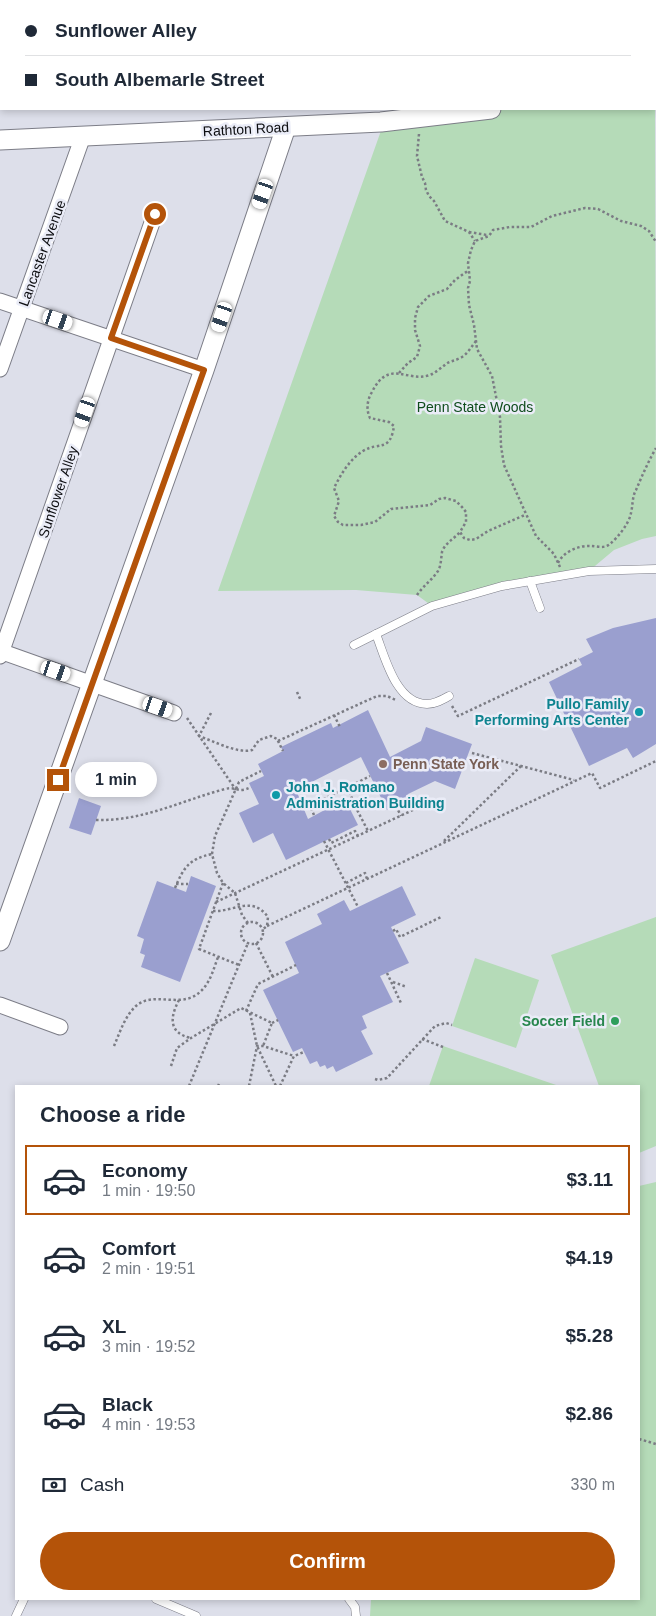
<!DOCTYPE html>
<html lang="en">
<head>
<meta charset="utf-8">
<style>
	:root { --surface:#fff; --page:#f6f6f7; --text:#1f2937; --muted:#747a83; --line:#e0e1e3; --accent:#b45309 }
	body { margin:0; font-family:Arial,sans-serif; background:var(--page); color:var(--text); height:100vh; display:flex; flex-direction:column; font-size:19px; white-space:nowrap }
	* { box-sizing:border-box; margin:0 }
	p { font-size:16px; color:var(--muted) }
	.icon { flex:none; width:28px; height:28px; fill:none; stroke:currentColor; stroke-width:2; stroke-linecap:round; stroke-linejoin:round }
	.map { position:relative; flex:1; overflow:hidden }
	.details { position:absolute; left:15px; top:1085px; width:625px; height:515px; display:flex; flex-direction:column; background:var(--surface); border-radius:0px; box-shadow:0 2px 8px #0003 }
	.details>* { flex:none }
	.banner { position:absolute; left:0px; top:0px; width:656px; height:110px; box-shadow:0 2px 8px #0003; display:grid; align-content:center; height:110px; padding:0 25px; background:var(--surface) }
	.end { position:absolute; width:22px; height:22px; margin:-11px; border:6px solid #b45309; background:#fff; box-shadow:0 0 0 2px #fff }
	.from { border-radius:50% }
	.bubble { position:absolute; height:35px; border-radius:18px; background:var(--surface); box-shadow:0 2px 8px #0003; font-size:16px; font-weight:700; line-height:35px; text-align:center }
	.car { position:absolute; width:15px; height:30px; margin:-15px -8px; border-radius:6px; box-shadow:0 0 4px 1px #0007; background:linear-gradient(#fff 24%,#345 0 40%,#fff 0 76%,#345 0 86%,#fff 0) }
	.banner b { display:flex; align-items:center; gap:18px; height:48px; font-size:19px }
	.banner b+b { border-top:1px solid var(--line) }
	.banner i { width:12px; height:12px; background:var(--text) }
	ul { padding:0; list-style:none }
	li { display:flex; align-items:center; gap:15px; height:70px; margin:0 10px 8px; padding:0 15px; border:2px solid transparent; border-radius:0px }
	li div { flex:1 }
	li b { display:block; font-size:19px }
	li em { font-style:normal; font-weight:700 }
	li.active { border-color:var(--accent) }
	li>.icon { width:45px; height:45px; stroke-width:1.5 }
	h2 { padding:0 25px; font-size:22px; line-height:60px }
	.pay { display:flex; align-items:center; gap:12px; height:55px; padding:0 25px; font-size:19px }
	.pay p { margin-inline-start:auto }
	.button { display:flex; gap:10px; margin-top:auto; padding:10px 25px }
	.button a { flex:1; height:58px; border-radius:30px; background:var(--accent); color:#fff; font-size:20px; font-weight:700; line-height:58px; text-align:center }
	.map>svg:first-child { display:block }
	.green { fill:#b5dbb8 }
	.building { fill:#9a9fcf }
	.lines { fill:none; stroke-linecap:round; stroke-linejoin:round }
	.service-casing { stroke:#7c7d87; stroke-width:9 }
	.minor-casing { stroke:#7c7d87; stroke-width:17 }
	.tertiary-casing { stroke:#7c7d87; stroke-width:21 }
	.path { stroke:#7b7c84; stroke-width:2.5; stroke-dasharray:2.5 2.5; stroke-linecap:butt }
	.service { stroke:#fff; stroke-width:8 }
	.minor { stroke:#fff; stroke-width:15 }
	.tertiary { stroke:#fff; stroke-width:19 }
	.route { stroke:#b45309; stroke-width:6 }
	.culture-dot { fill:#0f9aa8; stroke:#eaecf7; stroke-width:2 }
	.education-dot { fill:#8d6e63; stroke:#eaecf7; stroke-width:2 }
	.leisure-dot { fill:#2e9e5b; stroke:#eaecf7; stroke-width:2 }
	.labels { text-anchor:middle; stroke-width:5; stroke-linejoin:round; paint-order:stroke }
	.street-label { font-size:14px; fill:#0c0d10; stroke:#eaecf7 }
	.park-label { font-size:14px; fill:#0f4d1d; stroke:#eaecf7 }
	.culture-label { font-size:14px; font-weight:bold; fill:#0d838f; stroke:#eaecf7; text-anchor:end }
	.education-label { font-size:14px; font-weight:bold; fill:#785e54; stroke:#eaecf7; text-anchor:start }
	.leisure-label { font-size:14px; font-weight:bold; fill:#27864d; stroke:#eaecf7; text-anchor:end }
</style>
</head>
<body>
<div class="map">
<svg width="656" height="1616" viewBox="0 0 656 1616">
	<rect width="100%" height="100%" fill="#dddfea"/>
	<g class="green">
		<path d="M 655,91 L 656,536 L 642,539 L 614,550 L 589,571 L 502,586 L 432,606 L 417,595 L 356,590 L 218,591 L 383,125 L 491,109 L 655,109 Z"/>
		<path d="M 656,917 L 656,1146 L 639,1153 L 639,1086 L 599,1086 L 551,955 Z"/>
		<path d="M 475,958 L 539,980 L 516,1048 L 452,1026 Z"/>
		<path d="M 443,1046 L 559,1086 L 429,1086 Z"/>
		<path d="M 656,1182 L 656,1616 L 370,1616 L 371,1599 L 639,1599 L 639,1186 Z"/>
	</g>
	<g class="building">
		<path d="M 656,618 L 656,744 L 633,758 L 627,748 L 589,766 L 549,682 L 582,665 L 579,659 L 593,652 L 586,639 L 613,628 Z"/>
		<path d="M 368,710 L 390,757 L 421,741 L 426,727 L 472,744 L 455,789 L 435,781 L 408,794 L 410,799 L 387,810 L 361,757 L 296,790 L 308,819 L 345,799 L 358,825 L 286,860 L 273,833 L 253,843 L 239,813 L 259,804 L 249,783 L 264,776 L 258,764 L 283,751 L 281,747 L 331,723 L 333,728 Z"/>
		<path d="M 79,798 L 101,806 L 91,835 L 69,828 Z"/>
		<path d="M 191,876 L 216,886 L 180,982 L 141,967 L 145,955 L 140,953 L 144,939 L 137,936 L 157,881 L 186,892 Z"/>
		<path d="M 402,886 L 416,915 L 391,927 L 409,963 L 380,976 L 393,1002 L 362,1016 L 367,1028 L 361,1031 L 373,1054 L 336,1072 L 333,1066 L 327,1069 L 325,1065 L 320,1067 L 317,1061 L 310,1064 L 302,1048 L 293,1052 L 263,990 L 299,973 L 285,942 L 322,924 L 317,914 L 344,900 L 350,911 Z"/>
	</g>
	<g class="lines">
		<defs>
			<g id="service">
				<path d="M 530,581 L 540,608"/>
				<path d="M 376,634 C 385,657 396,704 427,704 C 435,704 442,700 449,696"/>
				<path d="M 354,645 L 432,606 L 502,586 L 589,571 L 656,569"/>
				<path d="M 156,1599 L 196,1616"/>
				<path d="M 349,1599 L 355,1607 L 356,1616"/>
				<path d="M 16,1616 L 24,1599"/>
			</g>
			<g id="minor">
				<path d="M 497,0 L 497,1"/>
				<path d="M 0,301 L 204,370"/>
				<path d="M 0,369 L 83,136"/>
				<path d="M 0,651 L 174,713"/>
				<path d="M 0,656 L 155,214"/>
				<path d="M 0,1005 L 60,1027"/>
			</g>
			<g id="tertiary">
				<path d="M 655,91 L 656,91"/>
				<path d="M 0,140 L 381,122 L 491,109"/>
				<path d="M 0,941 L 204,370 L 286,127"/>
			</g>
		</defs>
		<use href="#service" class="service-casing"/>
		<use href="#minor" class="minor-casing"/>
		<use href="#tertiary" class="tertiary-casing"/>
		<g class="path">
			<path d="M 419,134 L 417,156 L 422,177 L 425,183 L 426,190 L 429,196 L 434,201 L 445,221 L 469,232 L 475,241"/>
			<path d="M 469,232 L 487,235"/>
			<path d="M 476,341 C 471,347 467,355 460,358 C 455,361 450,361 446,364 C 441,368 435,373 430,375 C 407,383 389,358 372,392 C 367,400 366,410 370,418 L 389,422 L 394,426 C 390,453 379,441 363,451 C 350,459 341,474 334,488 L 339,501 L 334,516 L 338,522 L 343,525 L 361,525 L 375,522 L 391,509 L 430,505 L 439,499 L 445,498 L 456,501 L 462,507 L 466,512 L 466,522 L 460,532 L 464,538 L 470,540 L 476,539 L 488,531 L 525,515"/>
			<path d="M 399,373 L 408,363 L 417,357 L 420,346 L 415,330 L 415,318 L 418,307 L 429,296 L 447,289 L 455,280 L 469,270"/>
			<path d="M 558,563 C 563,552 579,545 591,546 C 597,546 604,549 610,544 C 618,537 629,524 631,513 C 633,505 632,497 636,490 C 642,476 648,462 656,448"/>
			<path d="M 560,567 L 554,554 L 536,536 L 504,465 L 501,446 L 500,417 L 492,376 L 477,349 L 474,325 L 469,305 L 468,288 L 470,281 L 468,263 L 471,250 L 475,241 L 489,236 L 493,230 L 510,227 L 531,227 L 552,216 L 585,208 L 598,209 L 621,221 L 641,226 L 649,231 L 656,242"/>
			<path d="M 417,595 C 423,586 432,580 438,571 C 441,566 441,559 442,552 C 445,543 454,539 460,532"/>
			<path d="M 297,692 L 301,701"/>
			<path d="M 452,706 L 458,716 L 579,659"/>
			<path d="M 211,713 L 199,736 C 213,741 238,754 252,750 L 259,740 L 271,736 L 277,739 L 283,751"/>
			<path d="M 334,715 L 340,727"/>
			<path d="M 187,718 L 236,790"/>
			<path d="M 278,741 L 377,696 L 387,696 L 396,700"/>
			<path d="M 472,753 L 574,780"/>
			<path d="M 348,787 L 353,802 L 368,831"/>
			<path d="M 347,788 L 370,776"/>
			<path d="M 396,806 L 401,816"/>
			<path d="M 314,815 L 310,806 L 346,788"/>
			<path d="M 96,820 C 144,821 180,801 225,789 C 237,786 237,794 251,787"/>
			<path d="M 329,839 L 331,843 L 355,831 L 358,836"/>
			<path d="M 324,841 L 358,907"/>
			<path d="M 444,841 L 521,766"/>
			<path d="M 223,883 L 199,949 L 239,965"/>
			<path d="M 346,883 L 365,873 L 367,879"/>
			<path d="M 176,884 L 188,884"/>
			<path d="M 175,888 C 184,867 189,859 212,854"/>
			<path d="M 216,902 L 415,809"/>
			<path d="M 213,911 C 234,912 252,895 268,917 L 267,926 L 263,929"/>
			<circle cx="252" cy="933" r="11"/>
			<path d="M 248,923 L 242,915 L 235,893 L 223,883 L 217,873 L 212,854 L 215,836 L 239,782 L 261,771"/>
			<path d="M 267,926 L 592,773 L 600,788 L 656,761"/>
			<path d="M 393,931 L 396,929 L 400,937 L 441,917"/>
			<path d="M 256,943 L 273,977"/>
			<path d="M 387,973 L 401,1003"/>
			<path d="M 393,982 L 407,987"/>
			<path d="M 179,1000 C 170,1017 168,1033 191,1038"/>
			<path d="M 246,1011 L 258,984 L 296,965"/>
			<path d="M 250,1013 L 257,1046 L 276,1086"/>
			<path d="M 272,1023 L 278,1020"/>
			<path d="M 422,1039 L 443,1047"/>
			<path d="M 114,1046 C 120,1032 125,1016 136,1006 C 154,990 182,1010 201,991 C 210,983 214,968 218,957"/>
			<path d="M 171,1066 L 177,1048 L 191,1038 L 241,1008 L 272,1023 L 263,1046"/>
			<path d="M 375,1079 L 378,1080 L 387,1078 L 435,1026 L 446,1023 L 452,1025"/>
			<path d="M 189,1086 L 248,943"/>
			<path d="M 218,1086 L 219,1084"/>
			<path d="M 249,1086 L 257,1046 L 263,1046 L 294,1056"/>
			<path d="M 280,1086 L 294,1056 L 304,1052"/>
			<path d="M 639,1439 L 656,1444"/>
		</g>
		<use href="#service" class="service"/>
		<use href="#minor" class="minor"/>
		<use href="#tertiary" class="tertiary"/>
	</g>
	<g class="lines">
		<path class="route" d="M 58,780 L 204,370 L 111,338 L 155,214"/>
	</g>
	<g class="culture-dot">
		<circle cx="639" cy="712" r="5"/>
		<circle cx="276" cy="795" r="5"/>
	</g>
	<circle class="education-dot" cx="383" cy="764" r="5"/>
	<circle class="leisure-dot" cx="615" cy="1021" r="5"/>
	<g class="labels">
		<g class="street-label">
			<text transform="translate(246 129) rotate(-3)" y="5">Rathton Road</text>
			<text transform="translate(42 253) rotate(-70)" y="5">Lancaster Avenue</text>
			<text transform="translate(58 492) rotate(-71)" y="5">Sunflower Alley</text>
		</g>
		<g class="park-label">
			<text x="475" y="412">Penn State Woods</text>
		</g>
		<g class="culture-label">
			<text x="629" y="709">Pullo Family<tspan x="629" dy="16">Performing Arts Center</tspan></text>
			<text x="286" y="792" text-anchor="start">John J. Romano<tspan x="286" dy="16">Administration Building</tspan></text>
		</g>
		<g class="education-label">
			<text x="393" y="769">Penn State York</text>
		</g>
		<g class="leisure-label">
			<text x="605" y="1026">Soccer Field</text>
		</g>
	</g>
</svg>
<i class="end from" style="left:155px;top:214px"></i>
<i class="end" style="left:58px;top:780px"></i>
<div class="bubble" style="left:75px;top:762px;width:82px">1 min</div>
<i class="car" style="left:263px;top:194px;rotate:199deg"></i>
<i class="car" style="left:222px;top:317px;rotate:199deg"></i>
<i class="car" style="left:58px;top:320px;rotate:109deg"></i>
<i class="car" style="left:85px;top:412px;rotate:199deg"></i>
<i class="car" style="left:56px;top:671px;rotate:109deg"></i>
<i class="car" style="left:158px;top:707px;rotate:109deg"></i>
<div class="banner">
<b><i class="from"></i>Sunflower Alley</b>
<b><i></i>South Albemarle Street</b>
</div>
<section class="details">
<h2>Choose a ride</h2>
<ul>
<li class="active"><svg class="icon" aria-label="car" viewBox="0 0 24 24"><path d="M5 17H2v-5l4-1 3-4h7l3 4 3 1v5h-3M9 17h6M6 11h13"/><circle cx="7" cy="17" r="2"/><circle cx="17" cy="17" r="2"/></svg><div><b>Economy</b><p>1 min · 19:50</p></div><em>$3.11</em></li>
<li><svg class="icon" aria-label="car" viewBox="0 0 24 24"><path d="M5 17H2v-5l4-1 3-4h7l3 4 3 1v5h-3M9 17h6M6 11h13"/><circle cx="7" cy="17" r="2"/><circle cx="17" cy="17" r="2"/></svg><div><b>Comfort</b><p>2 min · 19:51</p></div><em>$4.19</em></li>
<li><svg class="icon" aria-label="car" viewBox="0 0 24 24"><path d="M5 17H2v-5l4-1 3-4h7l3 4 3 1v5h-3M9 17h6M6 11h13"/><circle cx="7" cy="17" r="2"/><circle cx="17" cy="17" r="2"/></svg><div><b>XL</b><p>3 min · 19:52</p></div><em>$5.28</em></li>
<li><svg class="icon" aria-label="car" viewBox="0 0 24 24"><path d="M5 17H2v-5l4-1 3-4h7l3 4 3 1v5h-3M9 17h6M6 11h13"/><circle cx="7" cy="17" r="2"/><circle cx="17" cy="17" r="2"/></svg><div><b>Black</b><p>4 min · 19:53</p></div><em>$2.86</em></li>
</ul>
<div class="pay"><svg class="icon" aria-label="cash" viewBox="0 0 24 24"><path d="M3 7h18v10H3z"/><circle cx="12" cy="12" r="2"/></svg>Cash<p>330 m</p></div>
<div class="button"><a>Confirm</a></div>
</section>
</div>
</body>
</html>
